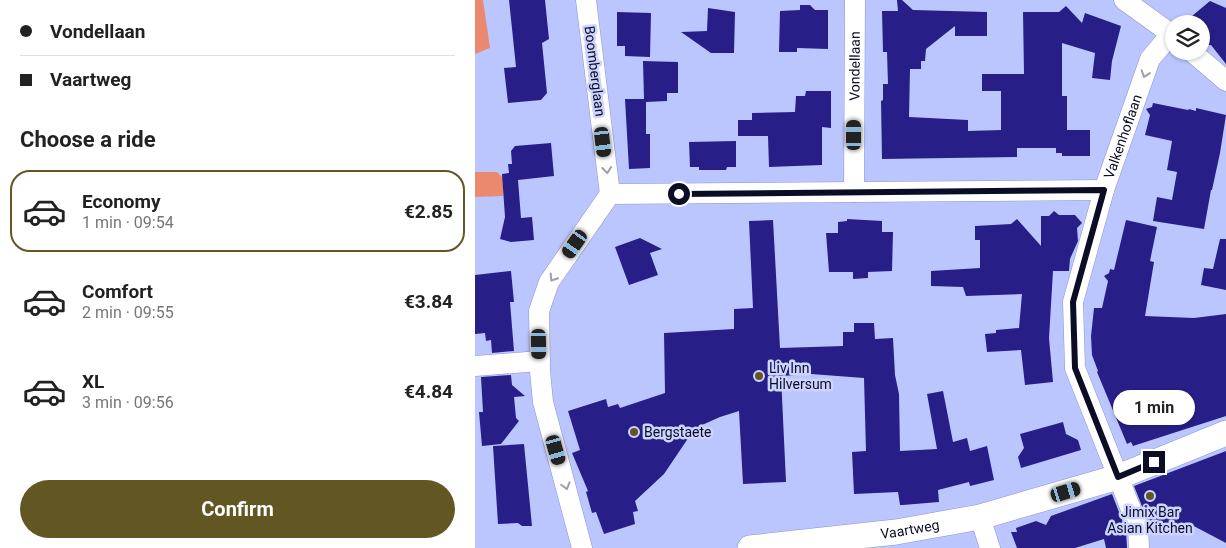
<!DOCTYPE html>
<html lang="en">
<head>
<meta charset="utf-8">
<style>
	:root { --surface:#fff; --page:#f6f6f6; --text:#222; --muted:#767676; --line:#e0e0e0; --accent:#625623 }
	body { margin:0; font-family:Roboto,sans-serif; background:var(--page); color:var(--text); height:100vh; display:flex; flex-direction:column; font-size:19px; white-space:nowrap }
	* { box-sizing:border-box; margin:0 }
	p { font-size:16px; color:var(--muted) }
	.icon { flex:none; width:28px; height:28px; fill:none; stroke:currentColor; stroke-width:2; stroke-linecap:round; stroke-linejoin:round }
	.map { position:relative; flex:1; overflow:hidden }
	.drawer { display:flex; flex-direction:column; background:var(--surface); width:475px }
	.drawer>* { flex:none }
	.banner { display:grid; align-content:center; height:110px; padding:0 20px; background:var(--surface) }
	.buttons { position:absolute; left:690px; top:15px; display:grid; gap:10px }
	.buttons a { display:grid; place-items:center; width:45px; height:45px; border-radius:50%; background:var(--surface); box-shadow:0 1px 4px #0004; font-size:25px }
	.end { position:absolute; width:22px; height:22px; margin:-11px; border:6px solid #0b0d25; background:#fff; box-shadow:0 0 0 2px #fff }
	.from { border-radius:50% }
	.bubble { position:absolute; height:35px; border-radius:18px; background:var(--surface); box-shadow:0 1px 4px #0004; font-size:16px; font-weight:700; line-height:35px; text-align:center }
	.car { position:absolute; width:15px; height:30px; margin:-15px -8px; border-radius:6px; box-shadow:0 0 4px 1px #0007; background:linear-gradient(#222 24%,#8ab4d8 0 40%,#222 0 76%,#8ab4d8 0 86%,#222 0) }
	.banner b { display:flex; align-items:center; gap:18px; height:48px; font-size:19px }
	.banner b+b { border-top:1px solid var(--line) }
	.banner i { width:12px; height:12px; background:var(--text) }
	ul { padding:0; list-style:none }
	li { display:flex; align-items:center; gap:15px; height:82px; margin:0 10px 8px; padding:0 10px; border:2px solid transparent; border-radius:20px }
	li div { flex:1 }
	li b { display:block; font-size:19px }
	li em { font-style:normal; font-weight:700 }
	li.active { border-color:var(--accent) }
	li>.icon { width:45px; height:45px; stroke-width:1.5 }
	h2 { padding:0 20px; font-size:22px; line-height:60px }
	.primary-button { display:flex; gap:10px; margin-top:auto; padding:10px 20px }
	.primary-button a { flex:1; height:58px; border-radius:30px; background:var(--accent); color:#fff; font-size:20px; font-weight:700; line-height:58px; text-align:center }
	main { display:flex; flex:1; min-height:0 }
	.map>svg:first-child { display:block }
	.green { fill:#ea896e }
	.building { fill:#281e88 }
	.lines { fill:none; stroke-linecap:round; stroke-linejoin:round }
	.minor-casing { stroke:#8893d5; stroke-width:21 }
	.tertiary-casing { stroke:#8893d5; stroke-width:26 }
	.minor { stroke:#fff; stroke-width:20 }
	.tertiary { stroke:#fff; stroke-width:25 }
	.oneway { stroke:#9d9ea8 }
	.route { stroke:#0b0d25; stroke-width:6 }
	.poi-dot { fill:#625623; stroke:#ccd4ff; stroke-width:2 }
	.labels { text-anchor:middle; stroke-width:5; stroke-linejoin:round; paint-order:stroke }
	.street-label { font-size:14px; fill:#0b0d25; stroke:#ccd4ff }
	.poi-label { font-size:14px; fill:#0b0d25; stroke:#ccd4ff; text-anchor:start }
</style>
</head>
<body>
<main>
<section class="drawer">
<div class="banner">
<b><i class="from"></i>Vondellaan</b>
<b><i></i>Vaartweg</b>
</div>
<h2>Choose a ride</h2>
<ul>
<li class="active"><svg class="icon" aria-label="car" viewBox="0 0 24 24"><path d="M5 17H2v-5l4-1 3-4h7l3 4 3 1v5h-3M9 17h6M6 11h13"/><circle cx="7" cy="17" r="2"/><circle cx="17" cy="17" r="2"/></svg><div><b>Economy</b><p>1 min · 09:54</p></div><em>€2.85</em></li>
<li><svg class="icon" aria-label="car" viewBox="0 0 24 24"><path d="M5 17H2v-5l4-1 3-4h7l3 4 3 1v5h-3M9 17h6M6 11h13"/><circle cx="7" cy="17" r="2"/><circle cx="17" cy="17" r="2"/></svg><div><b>Comfort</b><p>2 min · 09:55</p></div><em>€3.84</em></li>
<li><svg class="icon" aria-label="car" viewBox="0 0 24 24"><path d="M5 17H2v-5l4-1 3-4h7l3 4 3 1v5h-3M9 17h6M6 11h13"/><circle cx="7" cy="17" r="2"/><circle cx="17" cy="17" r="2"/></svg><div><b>XL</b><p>3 min · 09:56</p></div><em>€4.84</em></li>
</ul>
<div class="primary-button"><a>Confirm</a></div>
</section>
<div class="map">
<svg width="751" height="548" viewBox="0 0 751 548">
	<rect width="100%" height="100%" fill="#bcc6fe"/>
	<g class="green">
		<path d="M 0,0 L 8,0 L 15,48 L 0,54 Z"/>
		<path d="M 0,172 L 22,172 L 28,178 L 28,196 L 0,197 Z"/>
	</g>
	<g class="building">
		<path d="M 34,0 L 70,0 L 74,39 L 67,43 L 72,93 L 66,100 L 33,103 L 29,68 L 41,67 Z"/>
		<path d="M 422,0 L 427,0 L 438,10 L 512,12 L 512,36 L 480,36 L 480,26 L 451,49 L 450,61 L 446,61 L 446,69 L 435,69 L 434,117 L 493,120 L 493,131 L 526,130 L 526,91 L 507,91 L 507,74 L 549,74 L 548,12 L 584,12 L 591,6 L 607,23 L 610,13 L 646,26 L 637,61 L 635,80 L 617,78 L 620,53 L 587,43 L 587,96 L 592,96 L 592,130 L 615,130 L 615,156 L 587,156 L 587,153 L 581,153 L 581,148 L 542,148 L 542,157 L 407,159 L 406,101 L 408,100 L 408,84 L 413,84 L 412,52 L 408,52 L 407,11 L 423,11 Z"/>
		<path d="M 735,1 L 751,8 L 751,64 L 736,45 L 731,45 L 732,34 L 726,28 L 726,24 L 723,24 L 717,16 Z"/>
		<path d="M 325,5 L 335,5 L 340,10 L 353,10 L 353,49 L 322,48 L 322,52 L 304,52 L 305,11 L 325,10 Z"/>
		<path d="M 233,8 L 260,12 L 259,53 L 236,53 L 206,32 L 232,31 Z"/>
		<path d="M 142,12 L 176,13 L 175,57 L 150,56 L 150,46 L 142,46 Z"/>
		<path d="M 168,61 L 203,62 L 203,93 L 192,93 L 192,101 L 171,102 L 171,134 L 175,134 L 175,168 L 154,169 L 150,99 L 169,99 Z"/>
		<path d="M 331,91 L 356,91 L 356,128 L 347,127 L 347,165 L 294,167 L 293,136 L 263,136 L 263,120 L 277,120 L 277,113 L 320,112 L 321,96 L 330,96 Z"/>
		<path d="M 678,103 L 713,110 L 714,109 L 721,111 L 721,108 L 751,115 L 745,153 L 737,190 L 736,190 L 729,229 L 678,221 L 682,197 L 697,200 L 702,172 L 692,170 L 697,141 L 670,135 L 675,115 L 671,109 L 677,107 Z"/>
		<path d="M 261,141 L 261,167 L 252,167 L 251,170 L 224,170 L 224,167 L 215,167 L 214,142 Z"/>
		<path d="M 76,143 L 79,176 L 43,180 L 46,218 L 57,217 L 59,240 L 36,242 L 25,239 L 30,217 L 27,174 L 34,173 L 33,164 L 37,164 L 36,151 L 40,146 Z"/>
		<path d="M 579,211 L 584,215 L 600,215 L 607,223 L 602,228 L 603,241 L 595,259 L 594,271 L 578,271 L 574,338 L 578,382 L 550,385 L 546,350 L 512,352 L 510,334 L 521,333 L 521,330 L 544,328 L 547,294 L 491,296 L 488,287 L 456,286 L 456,271 L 505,268 L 505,240 L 500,240 L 500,226 L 536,224 L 542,219 L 566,246 L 566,216 L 574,216 Z"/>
		<path d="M 372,219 L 407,221 L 407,232 L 418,232 L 417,271 L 393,272 L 393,278 L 378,279 L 378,272 L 354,272 L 351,233 L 363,233 L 363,222 L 372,221 Z"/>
		<path d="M 298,220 L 305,348 L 368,346 L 368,332 L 379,332 L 379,323 L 399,323 L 400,339 L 418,338 L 420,375 L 424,394 L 425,451 L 462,449 L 452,394 L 468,391 L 478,442 L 492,438 L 495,451 L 512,446 L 519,480 L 495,486 L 494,482 L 463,490 L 464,502 L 428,505 L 425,505 L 423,492 L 379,494 L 377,452 L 391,451 L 389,378 L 336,374 L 306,376 L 311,482 L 268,484 L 264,411 L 245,417 L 227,425 L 216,434 L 189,474 L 160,501 L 163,511 L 158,512 L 160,524 L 129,534 L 121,512 L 117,513 L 111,492 L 113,491 L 97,453 L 105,450 L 93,411 L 131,399 L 133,407 L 143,404 L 145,408 L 190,393 L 189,333 L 259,329 L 259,309 L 278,308 L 274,221 Z"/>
		<path d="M 651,220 L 682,227 L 675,261 L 679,262 L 670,316 L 719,318 L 751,314 L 751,416 L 658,446 L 656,442 L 652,444 L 622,372 L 623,371 L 617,355 L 616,336 L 619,308 L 627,308 L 633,281 L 629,276 L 634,273 L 635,269 L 639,270 Z"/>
		<path d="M 165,238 L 187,249 L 175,253 L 183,275 L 154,285 L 140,247 Z"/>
		<path d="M 745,239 L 751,239 L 751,290 L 726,285 L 729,268 L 738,269 Z"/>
		<path d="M 36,271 L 39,302 L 35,302 L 39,351 L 17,353 L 16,340 L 11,341 L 10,333 L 0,334 L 0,275 Z"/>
		<path d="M 36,375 L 37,385 L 50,396 L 39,397 L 41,418 L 44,421 L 26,444 L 7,446 L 4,412 L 8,412 L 6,377 Z"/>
		<path d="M 588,422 L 591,434 L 603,440 L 606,450 L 546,468 L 543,457 L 549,448 L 545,434 Z"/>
		<path d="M 49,444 L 57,526 L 47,526 L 43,523 L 23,524 L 18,446 Z"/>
		<path d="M 751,451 L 751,543 L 713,523 L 687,532 L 685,526 L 678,528 L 676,523 L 674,524 L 659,486 Z"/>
		<path d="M 637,494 L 651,530 L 652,548 L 631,548 L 629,539 L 600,548 L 542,548 L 536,532 L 542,532 L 541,528 L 561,521 L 571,525 L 576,516 Z"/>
	</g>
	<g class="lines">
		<defs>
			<g id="minor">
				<path d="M 649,0 L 699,36"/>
				<path d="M 716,51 L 751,81"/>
				<path id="s1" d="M 379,192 L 380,0"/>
				<path d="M 135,194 L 629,190"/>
				<path d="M 0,366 L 65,361"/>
				<path d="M 505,517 L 515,548"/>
				<path d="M 107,548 L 68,402 L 65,371 L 64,311 L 74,282 L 135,194 L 111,0"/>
				<path id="s2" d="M 664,548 L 663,527 L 600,368 L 598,302 L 629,190 L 675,59 L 696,34"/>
			</g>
			<g id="tertiary">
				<path id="s3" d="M 275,548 L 421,532 L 505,517 L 643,477 L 751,433"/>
			</g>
		</defs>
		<use href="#minor" class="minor-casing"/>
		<use href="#tertiary" class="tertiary-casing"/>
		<use href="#minor" class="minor"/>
		<use href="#tertiary" class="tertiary"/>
	</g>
	<defs><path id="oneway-chevron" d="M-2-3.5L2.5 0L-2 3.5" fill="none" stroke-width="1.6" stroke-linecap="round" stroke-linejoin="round" transform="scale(1.25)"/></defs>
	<g class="oneway">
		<use href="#oneway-chevron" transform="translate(670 74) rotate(109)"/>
		<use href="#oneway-chevron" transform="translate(132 170) rotate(83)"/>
		<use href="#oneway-chevron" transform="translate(78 278) rotate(122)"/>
		<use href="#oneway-chevron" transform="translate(91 486) rotate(74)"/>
	</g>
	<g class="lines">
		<path class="route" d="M 204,194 L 629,190 L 598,302 L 600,368 L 643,477 L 679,462"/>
	</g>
	<g class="poi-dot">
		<circle cx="284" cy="376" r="5"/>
		<circle cx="159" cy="432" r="5"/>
		<circle cx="675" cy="496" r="5"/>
	</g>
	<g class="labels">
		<g class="street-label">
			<text dy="5" stroke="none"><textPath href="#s1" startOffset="126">Vondellaan</textPath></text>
			<text transform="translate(120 71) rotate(83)" y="5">Boomberglaan</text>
			<text dy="5" stroke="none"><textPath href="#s2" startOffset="431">Valkenhoflaan</textPath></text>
			<text dy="5" stroke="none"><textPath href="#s3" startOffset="161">Vaartweg</textPath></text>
		</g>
		<g class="poi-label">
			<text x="294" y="373">Liv Inn<tspan x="294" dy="16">Hilversum</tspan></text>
			<text x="169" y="437">Bergstaete</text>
			<text x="675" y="517" text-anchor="middle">Jimix Bar<tspan x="675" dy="16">Asian Kitchen</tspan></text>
		</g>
	</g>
</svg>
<div class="buttons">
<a><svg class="icon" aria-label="layers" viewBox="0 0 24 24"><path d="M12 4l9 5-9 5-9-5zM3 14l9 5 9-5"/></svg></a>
</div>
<i class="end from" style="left:204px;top:194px"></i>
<i class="end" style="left:679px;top:462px"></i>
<div class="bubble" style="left:638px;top:390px;width:82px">1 min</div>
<i class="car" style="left:379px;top:135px;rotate:0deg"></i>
<i class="car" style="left:128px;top:142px;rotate:173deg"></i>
<i class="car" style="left:100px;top:244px;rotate:215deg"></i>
<i class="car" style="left:64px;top:344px;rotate:179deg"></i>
<i class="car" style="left:81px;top:450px;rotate:164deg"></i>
<i class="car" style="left:591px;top:492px;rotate:73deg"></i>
</div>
</main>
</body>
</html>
